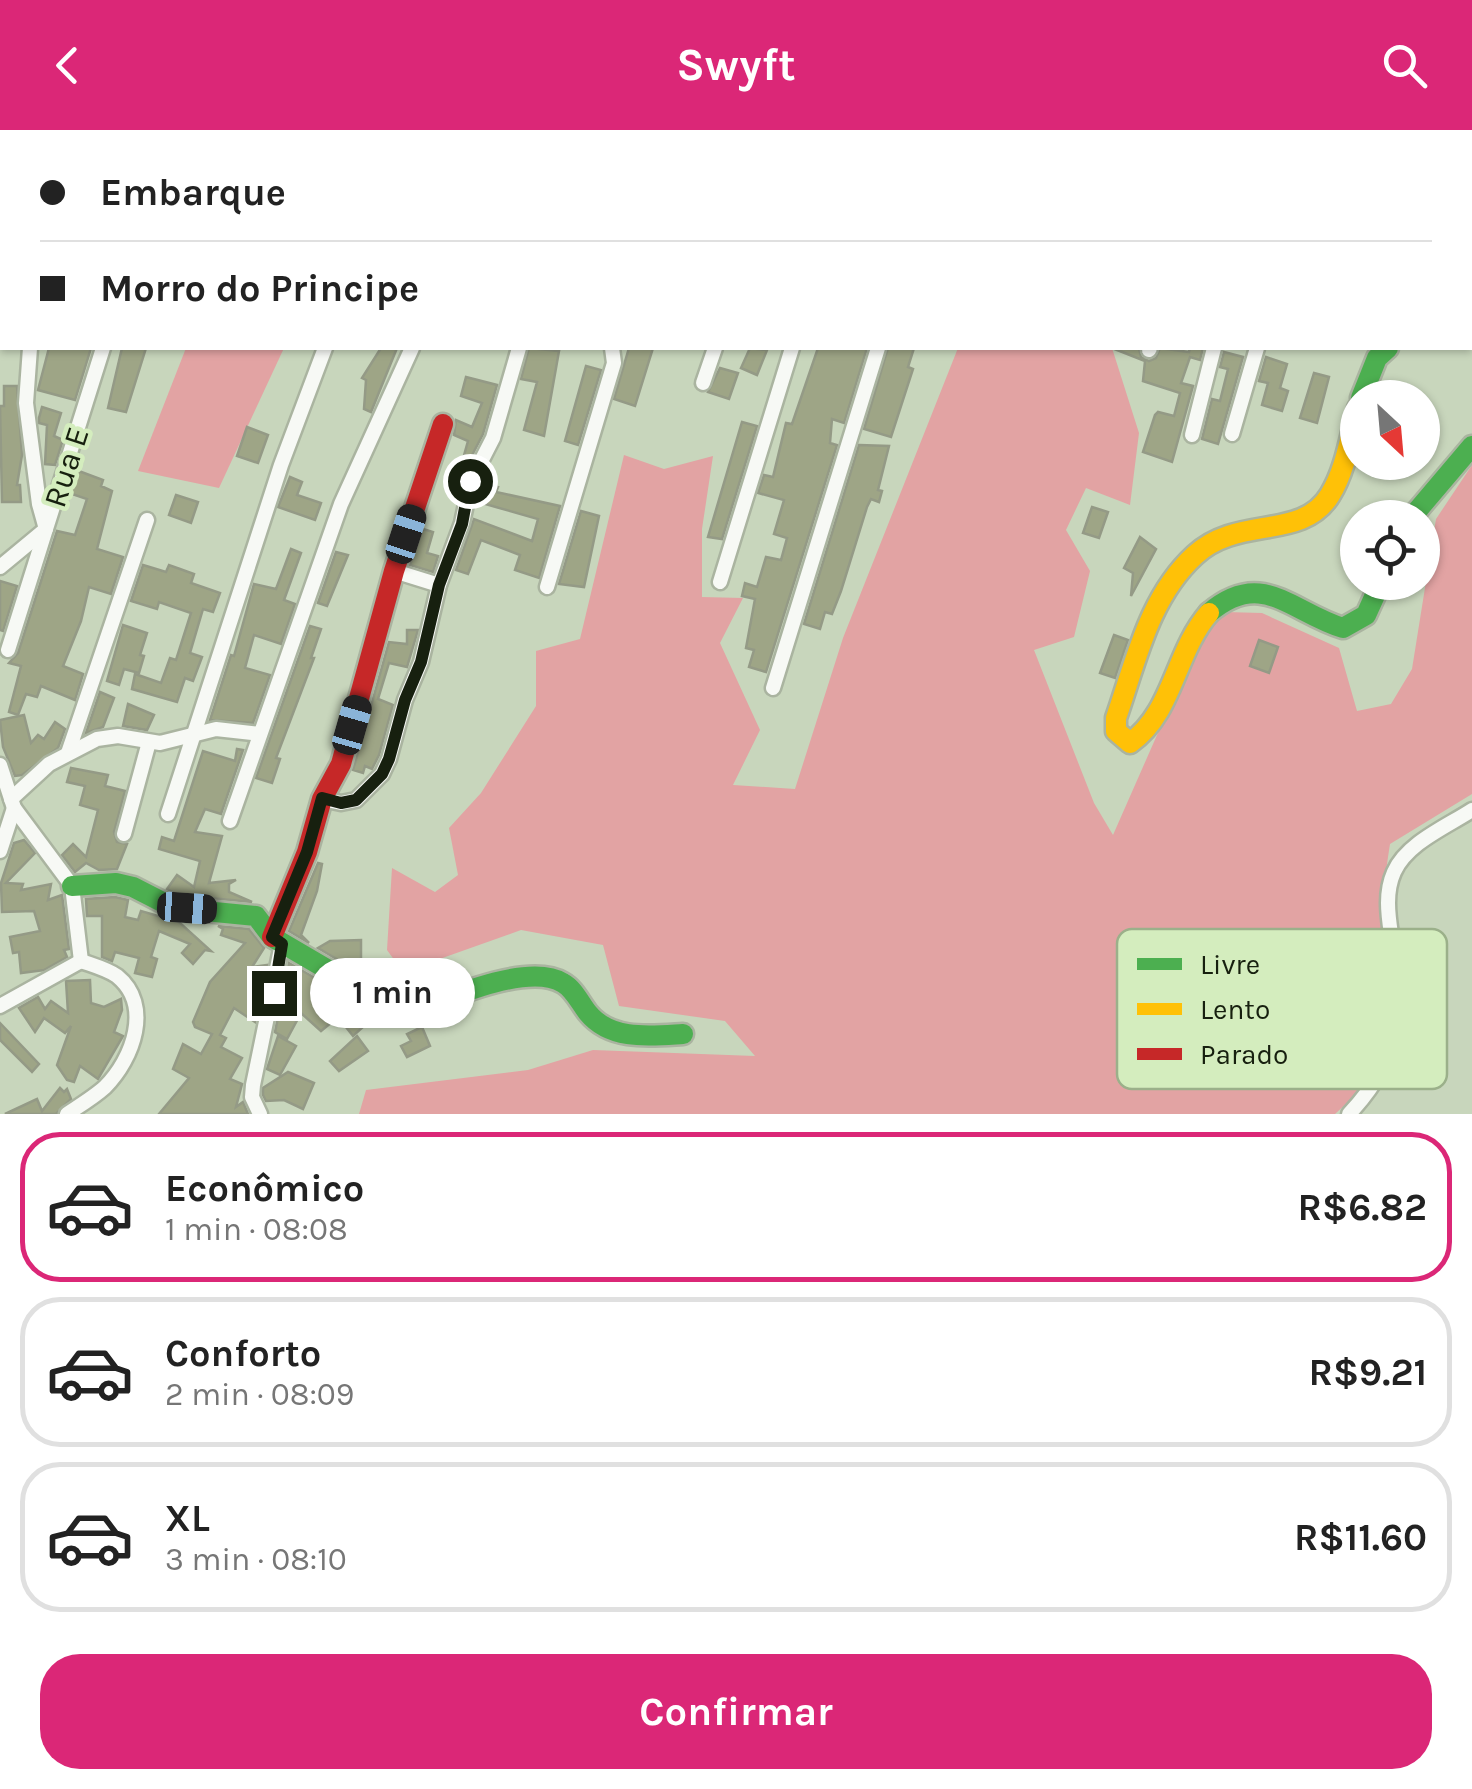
<!DOCTYPE html>
<html lang="pt">
<head>
<meta charset="utf-8">
<style>
	:root { --surface:#fff; --page:#f6f6f6; --text:#222; --muted:#767676; --line:#e0e0e0; --accent:#db2777 }
	body { margin:0; font-family:Karla,sans-serif; background:var(--page); color:var(--text); height:100vh; display:flex; flex-direction:column; font-size:38px; white-space:nowrap }
	* { box-sizing:border-box; margin:0 }
	p { font-size:32px; color:var(--muted) }
	.icon { flex:none; width:55px; height:55px; fill:none; stroke:currentColor; stroke-width:2; stroke-linecap:round; stroke-linejoin:round }
	.map { position:relative; height:984px; overflow:hidden }
	.panel { display:flex; flex-direction:column; background:var(--surface); flex:1 }
	.panel>* { flex:none }
	.guide { position:absolute; left:0px; top:0px; width:1472px; height:220px; box-shadow:0 2px 8px #0004; display:grid; align-content:center; height:220px; padding:0 40px; background:var(--surface) }
	.needle { width:65px; rotate:154deg }
	.buttons { position:absolute; left:1340px; top:250px; display:grid; gap:20px }
	.buttons a { display:grid; place-items:center; width:100px; height:100px; border-radius:50%; background:var(--surface); box-shadow:0 2px 8px #0004; font-size:50px }
	.end { position:absolute; width:45px; height:45px; margin:-22px; border:12px solid #17200f; background:#fff; box-shadow:0 0 0 5px #fff }
	.from { border-radius:50% }
	.bubble { position:absolute; height:70px; border-radius:35px; background:var(--surface); box-shadow:0 2px 8px #0004; font-size:32px; font-weight:700; line-height:70px; text-align:center }
	.car { position:absolute; width:30px; height:60px; margin:-30px -15px; border-radius:12px; box-shadow:0 0 8px 2px #0007; background:linear-gradient(#222 24%,#8ab4d8 0 40%,#222 0 76%,#8ab4d8 0 86%,#222 0) }
	.guide b { display:flex; align-items:center; gap:35px; height:95px; font-size:38px }
	.guide b+b { border-top:2px solid var(--line) }
	.guide i { width:25px; height:25px; background:var(--text) }
	ul { padding:18px 0 0; list-style:none }
	li { display:flex; align-items:center; gap:30px; height:150px; margin:0 20px 15px; padding:0 20px; border:5px solid var(--line); border-radius:40px }
	li div { flex:1 }
	li b { display:block; font-size:38px }
	li em { font-style:normal; font-weight:700 }
	li.active { border-color:var(--accent) }
	li>.icon { width:90px; height:90px; stroke-width:1.5 }
	.button { display:flex; gap:20px; margin-top:auto; padding:20px 40px }
	.button a { flex:1; height:115px; border-radius:40px; background:var(--accent); color:#fff; font-size:40px; font-weight:700; line-height:115px; text-align:center }
	header { display:flex; justify-content:space-between; align-items:center; height:130px; padding:0 40px; background:var(--accent); color:#fff; font-size:45px; font-weight:700 }
	.map>svg:first-child { display:block }
	.forest { fill:#e2a3a3 }
	.building { fill:#9ea586; stroke:#949a86; stroke-width:2.5 }
	.lines { fill:none; stroke-linecap:round; stroke-linejoin:round }
	.street-casing { stroke:#aab4a0; stroke-width:19 }
	.fast-casing { stroke:#aab4a0; stroke-width:25 }
	.slow-casing { stroke:#aab4a0; stroke-width:25 }
	.jam-casing { stroke:#aab4a0; stroke-width:25 }
	.street { stroke:#f7f9f5; stroke-width:14 }
	.fast { stroke:#4caf50; stroke-width:20 }
	.slow { stroke:#ffc107; stroke-width:20 }
	.jam { stroke:#c62828; stroke-width:20 }
	.route { stroke:#17200f; stroke-width:12 }
	.labels { text-anchor:middle; stroke-width:9; stroke-linejoin:round; paint-order:stroke }
	.street-label { font-size:32px; fill:#17200f; stroke:#d4edbe }
	.key { fill:#d4edbe; stroke:#9bb08a; stroke-width:2.5 }
	.key-label { font-size:28px; fill:#17200f }
</style>
</head>
<body>
<header><svg class="icon" aria-label="back" viewBox="0 0 24 24"><path d="M15 5l-7 7 7 7"/></svg>Swyft<svg class="icon" aria-label="search" viewBox="0 0 24 24"><circle cx="10" cy="10" r="6"/><path d="M15 15l6 6"/></svg></header>
<div class="map">
<svg width="1472" height="984" viewBox="0 0 1472 984">
	<rect width="100%" height="100%" fill="#c8d6bc"/>
	<g class="forest">
		<path d="M 186,218 L 284,218 L 219,358 L 138,341 Z"/>
		<path d="M 958,218 L 1112,218 L 1139,303 L 1130,375 L 1086,358 L 1066,400 L 1090,441 L 1074,507 L 1034,520 L 1094,673 L 1113,705 L 1194,521 L 1225,482 L 1262,483 L 1339,518 L 1357,581 L 1391,574 L 1412,539 L 1436,389 L 1472,335 L 1472,664 L 1390,714 C 1379,783 1377,836 1392,905 L 1361,960 L 1335,984 L 359,984 L 366,960 L 528,940 L 593,920 L 755,926 L 725,891 L 619,876 L 603,815 L 521,800 L 403,842 L 387,820 L 392,738 L 435,762 L 458,745 L 449,698 L 481,663 L 536,576 L 536,521 L 580,509 L 624,325 L 664,339 L 713,326 L 702,399 L 702,467 L 743,468 L 720,513 L 760,600 L 733,655 L 795,659 L 843,508 Z"/>
	</g>
	<g class="building">
		<path d="M 49,218 L 91,218 L 75,270 L 38,260 Z"/>
		<path d="M 122,218 L 146,218 L 126,282 L 108,278 Z"/>
		<path d="M 381,218 L 397,218 L 371,282 L 364,279 L 366,250 L 362,248 Z"/>
		<path d="M 529,218 L 559,221 L 544,306 L 524,300 L 537,252 L 521,249 Z"/>
		<path d="M 629,218 L 653,218 L 635,276 L 614,269 Z"/>
		<path d="M 750,218 L 767,220 L 757,245 L 741,238 Z"/>
		<path d="M 818,218 L 867,218 L 844,293 L 832,289 L 830,313 L 837,315 L 766,542 L 749,537 L 754,520 L 746,518 L 755,469 L 742,466 L 745,453 L 757,457 L 766,427 L 781,430 L 787,408 L 774,404 L 784,370 L 758,363 L 764,345 L 773,347 L 786,293 L 792,294 Z"/>
		<path d="M 888,218 L 914,218 L 908,237 L 913,239 L 891,307 L 864,299 Z"/>
		<path d="M 1112,218 L 1139,218 L 1141,227 L 1149,231 L 1156,228 L 1160,218 L 1189,222 L 1190,218 L 1203,218 L 1200,230 L 1190,227 L 1181,253 L 1193,256 L 1172,332 L 1143,322 L 1155,285 L 1158,282 L 1174,286 L 1180,263 L 1143,251 L 1145,231 Z"/>
		<path d="M 1224,222 L 1243,227 L 1218,314 L 1202,309 L 1212,269 L 1220,271 L 1228,239 L 1220,237 Z"/>
		<path d="M 1266,227 L 1287,234 L 1280,258 L 1288,261 L 1282,281 L 1262,275 L 1268,253 L 1259,251 Z"/>
		<path d="M 586,236 L 601,240 L 578,315 L 565,311 Z"/>
		<path d="M 720,238 L 738,243 L 729,269 L 708,262 Z"/>
		<path d="M 1314,243 L 1329,247 L 1317,293 L 1300,288 Z"/>
		<path d="M 466,247 L 497,255 L 483,304 L 469,331 L 463,329 L 468,311 L 454,305 L 456,290 L 472,297 L 482,273 L 461,266 Z"/>
		<path d="M 4,256 L 17,256 L 22,325 L 17,355 L 20,355 L 21,372 L 2,372 L 0,276 L 4,276 Z"/>
		<path d="M 42,277 L 61,283 L 54,306 L 63,310 L 55,335 L 45,334 L 47,295 L 39,293 L 39,288 Z"/>
		<path d="M 742,292 L 757,296 L 722,409 L 708,407 Z"/>
		<path d="M 247,297 L 268,305 L 258,333 L 237,326 Z"/>
		<path d="M 859,315 L 889,316 L 878,360 L 882,361 L 879,372 L 871,369 L 867,377 L 841,461 L 832,484 L 825,482 L 820,499 L 804,494 Z"/>
		<path d="M 76,340 L 103,350 L 101,356 L 112,361 L 97,419 L 123,427 L 111,464 L 89,457 L 81,491 L 63,536 L 83,544 L 75,570 L 41,556 L 37,567 L 26,564 L 18,585 L 9,582 L 21,536 L 9,533 L 18,523 L 57,401 L 75,405 L 87,369 L 69,363 Z"/>
		<path d="M 290,347 L 302,352 L 297,365 L 321,373 L 315,390 L 278,377 Z"/>
		<path d="M 483,353 L 498,357 L 496,362 L 560,376 L 539,448 L 515,440 L 520,425 L 481,410 L 468,444 L 456,440 L 474,389 L 532,411 L 538,389 L 478,372 Z"/>
		<path d="M 176,365 L 198,372 L 191,393 L 169,385 Z"/>
		<path d="M 1092,377 L 1108,382 L 1099,408 L 1083,403 Z"/>
		<path d="M 581,381 L 599,386 L 584,457 L 559,454 Z"/>
		<path d="M 423,399 L 433,402 L 427,423 L 438,426 L 433,442 L 410,435 Z"/>
		<path d="M 1140,407 L 1156,419 L 1131,466 L 1133,443 L 1124,438 Z"/>
		<path d="M 291,419 L 301,423 L 284,470 L 295,474 L 281,514 L 254,505 L 245,538 L 270,545 L 253,593 L 210,590 L 231,525 L 234,526 L 254,454 L 276,459 Z"/>
		<path d="M 336,422 L 348,425 L 327,476 L 318,473 Z"/>
		<path d="M 143,435 L 166,442 L 169,435 L 180,439 L 194,444 L 191,453 L 220,463 L 213,482 L 203,479 L 190,523 L 202,527 L 193,551 L 185,548 L 177,572 L 132,559 L 135,544 L 161,553 L 170,528 L 176,530 L 191,483 L 159,472 L 157,479 L 131,471 Z"/>
		<path d="M 0,451 L 17,456 L 3,501 L 0,500 Z"/>
		<path d="M 123,495 L 147,503 L 140,525 L 144,526 L 139,543 L 124,539 L 119,555 L 107,551 Z"/>
		<path d="M 310,496 L 321,499 L 311,528 L 314,528 L 276,628 L 280,629 L 272,653 L 256,648 Z"/>
		<path d="M 407,500 L 418,500 L 407,537 L 389,533 L 378,569 L 393,575 L 379,625 L 372,639 L 365,636 L 363,643 L 353,640 L 389,512 L 407,514 Z"/>
		<path d="M 1114,505 L 1128,510 L 1115,548 L 1100,543 Z"/>
		<path d="M 1259,510 L 1278,517 L 1269,543 L 1250,536 Z"/>
		<path d="M 100,562 L 114,568 L 103,597 L 86,603 Z"/>
		<path d="M 128,574 L 154,585 L 147,600 L 123,596 Z"/>
		<path d="M 24,585 L 31,613 L 38,605 L 44,609 L 55,592 L 65,599 L 58,618 L 22,645 L 15,646 L 3,617 L 0,590 Z"/>
		<path d="M 237,619 L 243,620 L 221,684 L 205,679 L 195,702 L 222,706 L 209,753 L 236,750 L 229,754 L 229,762 L 252,772 L 178,765 L 167,759 L 177,745 L 194,757 L 200,731 L 159,719 L 162,707 L 174,711 L 203,621 L 235,631 Z"/>
		<path d="M 71,638 L 108,645 L 105,656 L 125,661 L 114,702 L 117,712 L 127,714 L 117,739 L 99,740 L 86,733 L 75,742 L 62,725 L 73,714 L 86,727 L 98,680 L 80,675 L 85,656 L 67,652 Z"/>
		<path d="M 24,710 L 35,723 L 6,753 L 23,754 L 21,760 L 51,754 L 48,770 L 62,765 L 69,819 L 64,820 L 67,827 L 44,840 L 21,843 L 19,822 L 13,823 L 10,807 L 40,801 L 34,781 L 2,782 L 1,753 L 14,713 Z"/>
		<path d="M 318,733 L 322,734 L 317,761 L 301,805 L 309,813 L 289,801 Z"/>
		<path d="M 115,767 L 128,770 L 125,787 L 138,790 L 141,781 L 179,792 L 211,821 L 205,820 L 193,834 L 182,823 L 190,814 L 159,801 L 151,827 L 157,829 L 152,847 L 135,843 L 139,828 L 115,822 L 112,831 L 102,827 L 102,786 L 87,786 L 86,769 Z"/>
		<path d="M 218,796 L 249,799 L 264,818 L 252,837 L 267,835 L 255,892 L 234,878 L 220,905 L 226,908 L 221,917 L 242,928 L 230,949 L 242,954 L 236,977 L 243,972 L 248,984 L 159,984 L 189,948 L 173,939 L 183,914 L 201,924 L 212,904 L 195,897 L 193,892 L 210,852 L 245,813 L 221,805 L 223,799 Z"/>
		<path d="M 361,810 L 361,834 L 401,862 L 405,858 L 414,867 L 406,870 L 318,818 L 330,811 Z"/>
		<path d="M 289,833 L 372,881 L 359,891 L 364,896 L 353,906 L 338,887 L 321,901 L 301,883 L 287,909 L 275,902 Z"/>
		<path d="M 90,850 L 91,873 L 104,877 L 121,869 L 122,880 L 114,902 L 123,906 L 98,949 L 80,936 L 74,952 L 67,950 L 57,935 L 71,896 L 65,903 L 44,888 L 35,902 L 19,878 L 38,867 L 45,879 L 51,871 L 68,883 L 66,851 Z"/>
		<path d="M 0,893 L 39,934 L 32,942 L 0,910 Z"/>
		<path d="M 422,897 L 430,916 L 407,927 L 401,916 L 411,911 L 407,904 Z"/>
		<path d="M 278,906 L 296,916 L 280,945 L 267,939 Z"/>
		<path d="M 357,906 L 368,921 L 339,941 L 330,931 Z"/>
		<path d="M 288,942 L 314,953 L 303,979 L 284,970 L 266,971 L 263,965 L 263,958 Z"/>
		<path d="M 60,958 L 64,962 L 67,959 L 71,969 L 56,984 L 5,984 L 37,969 L 42,981 Z"/>
	</g>
	<g class="lines">
		<defs>
			<g id="street">
				<path d="M 347,2 L 348,0"/>
				<path d="M 433,2 L 434,0"/>
				<path d="M 677,2 L 678,0"/>
				<path d="M 782,2 L 783,0"/>
				<path d="M 857,2 L 858,0"/>
				<path d="M 944,2 L 945,0"/>
				<path d="M 990,2 L 991,0"/>
				<path d="M 1149,220 L 1150,218"/>
				<path d="M 703,253 L 715,218"/>
				<path d="M 1232,304 L 1257,218"/>
				<path d="M 1192,305 L 1214,218"/>
				<path d="M 0,437 L 46,399 L 103,218"/>
				<path d="M 394,441 L 439,455"/>
				<path d="M 720,452 L 792,218"/>
				<path d="M 547,457 L 614,233 L 612,218"/>
				<path d="M 8,520 L 46,399 L 39,374 L 26,273 L 30,218"/>
				<path d="M 773,558 L 878,218"/>
				<path d="M 68,623 L 147,390"/>
				<path d="M 0,635 L 14,678 L 72,756 L 81,831"/>
				<path d="M 11,669 L 49,634 L 97,609 L 118,606 L 160,613 L 216,599 L 260,604"/>
				<path d="M 322,669 L 341,673 L 356,670 L 382,644 L 389,629 L 405,570 L 421,532 L 439,455 L 462,393 L 471,351 L 493,308 L 519,218"/>
				<path d="M 168,684 L 281,335 L 325,218"/>
				<path d="M 230,691 L 341,374 L 412,218"/>
				<path d="M 124,704 L 149,612"/>
				<path d="M 0,721 L 14,678"/>
				<path d="M 0,876 L 81,831"/>
				<path d="M 67,984 C 79,976 94,967 105,957 C 133,929 153,875 117,846 C 107,839 92,835 81,831"/>
				<path d="M 260,984 L 252,967 L 253,955 L 282,814"/>
				<path d="M 1349,984 C 1404,925 1402,881 1391,804 C 1388,784 1385,762 1394,742 C 1407,713 1446,697 1472,680"/>
			</g>
			<g id="fast">
				<path d="M 1470,131 L 1472,129"/>
				<path d="M 1361,268 L 1377,228 L 1388,218"/>
				<path d="M 1411,388 L 1472,316"/>
				<path d="M 1209,483 C 1262,438 1291,482 1343,498 L 1366,485 L 1381,452"/>
				<path d="M 72,756 L 116,753 L 133,757 L 174,778 L 256,786 L 272,807 L 405,885 C 441,871 527,831 563,853 C 574,859 580,873 588,883 C 611,911 650,906 683,904"/>
			</g>
			<g id="slow">
				<path d="M 1470,14 L 1472,14"/>
				<path d="M 1209,483 C 1175,522 1173,583 1130,613 L 1116,601 L 1116,588 C 1136,531 1149,467 1195,425 C 1238,385 1302,411 1330,365 C 1346,339 1350,307 1358,278"/>
			</g>
			<g id="jam">
				<path d="M 1121,0 L 1124,2"/>
				<path d="M 272,807 L 307,722 L 322,669 L 341,634 L 394,441 L 443,294"/>
			</g>
		</defs>
		<use href="#street" class="street-casing"/>
		<use href="#fast" class="fast-casing"/>
		<use href="#slow" class="slow-casing"/>
		<use href="#jam" class="jam-casing"/>
		<use href="#street" class="street"/>
		<use href="#fast" class="fast"/>
		<use href="#slow" class="slow"/>
		<use href="#jam" class="jam"/>
	</g>
	<g class="lines">
		<path class="route" d="M 274,863 L 282,814 L 272,807 L 307,722 L 322,668 L 341,673 L 356,670 L 382,644 L 389,629 L 405,570 L 421,532 L 439,455 L 462,394 L 470,351"/>
	</g>
	<g class="labels">
		<g class="street-label">
			<text transform="translate(66 337) rotate(-72)" y="11">Rua E</text>
		</g>
	</g>
	<rect x="1117" y="799" width="330" height="160" rx="15" class="key"/>
	<rect x="1137" y="828" width="45" height="12" fill="#4caf50"/>
	<rect x="1137" y="873" width="45" height="12" fill="#ffc107"/>
	<rect x="1137" y="918" width="45" height="12" fill="#c62828"/>
	<g class="key-label">
		<text x="1200" y="844">Livre</text>
		<text x="1200" y="889">Lento</text>
		<text x="1200" y="934">Parado</text>
	</g>
</svg>
<div class="buttons">
<a><svg class="needle" viewBox="-14 -14 28 28"><path d="M0-13l5 13h-10z" fill="#e53935"/><path d="M0 13l5-13h-10z" fill="#767676"/></svg></a>
<a><svg class="icon" aria-label="locate" viewBox="0 0 24 24"><circle cx="12" cy="12" r="6"/><path d="M12 2v4M12 18v4M2 12h4M18 12h4"/></svg></a>
</div>
<i class="end from" style="left:470px;top:351px"></i>
<i class="end" style="left:274px;top:863px"></i>
<div class="bubble" style="left:310px;top:828px;width:165px">1 min</div>
<i class="car" style="left:406px;top:404px;rotate:18deg"></i>
<i class="car" style="left:352px;top:595px;rotate:16deg"></i>
<i class="car" style="left:187px;top:778px;rotate:94deg"></i>
<div class="guide">
<b><i class="from"></i>Embarque</b>
<b><i></i>Morro do Principe</b>
</div>
</div>
<section class="panel">
<ul>
<li class="active"><svg class="icon" aria-label="car" viewBox="0 0 24 24"><path d="M5 17H2v-5l4-1 3-4h7l3 4 3 1v5h-3M9 17h6M6 11h13"/><circle cx="7" cy="17" r="2"/><circle cx="17" cy="17" r="2"/></svg><div><b>Econômico</b><p>1 min · 08:08</p></div><em>R$6.82</em></li>
<li><svg class="icon" aria-label="car" viewBox="0 0 24 24"><path d="M5 17H2v-5l4-1 3-4h7l3 4 3 1v5h-3M9 17h6M6 11h13"/><circle cx="7" cy="17" r="2"/><circle cx="17" cy="17" r="2"/></svg><div><b>Conforto</b><p>2 min · 08:09</p></div><em>R$9.21</em></li>
<li><svg class="icon" aria-label="car" viewBox="0 0 24 24"><path d="M5 17H2v-5l4-1 3-4h7l3 4 3 1v5h-3M9 17h6M6 11h13"/><circle cx="7" cy="17" r="2"/><circle cx="17" cy="17" r="2"/></svg><div><b>XL</b><p>3 min · 08:10</p></div><em>R$11.60</em></li>
</ul>
<div class="button"><a>Confirmar</a></div>
</section>
</body>
</html>
